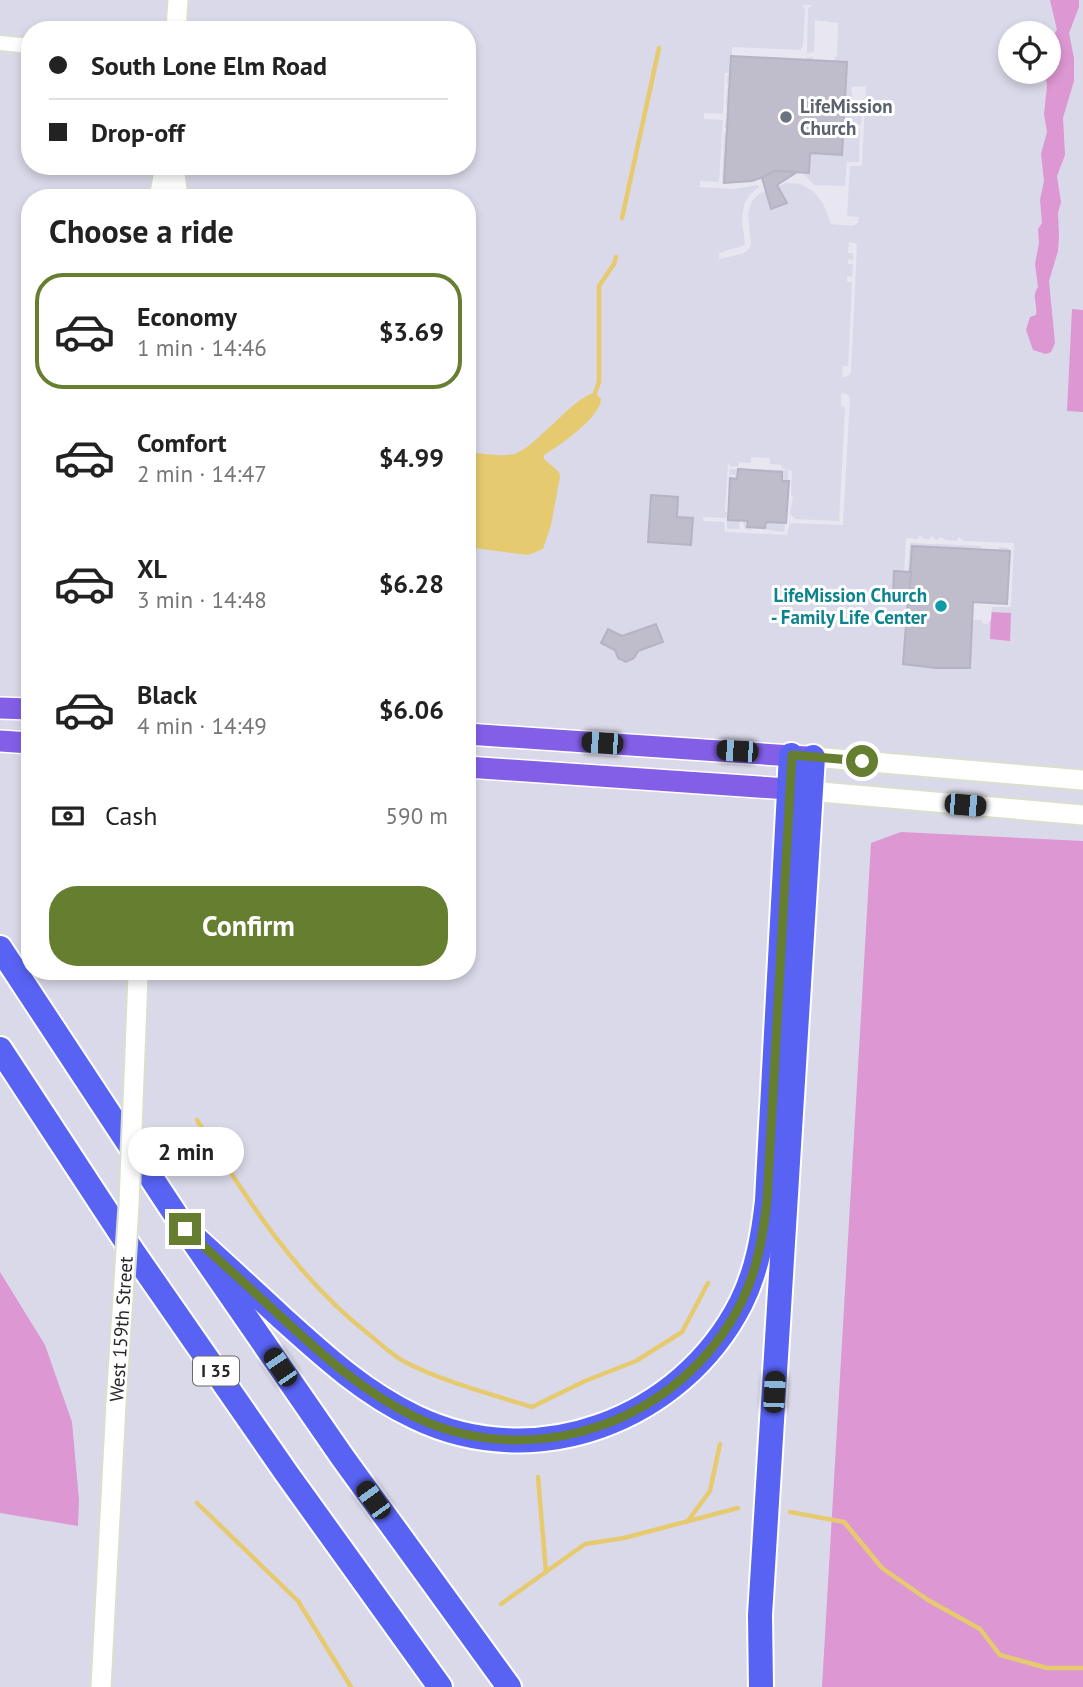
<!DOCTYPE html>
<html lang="en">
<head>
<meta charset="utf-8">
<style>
	:root { --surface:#fff; --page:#f2f2f2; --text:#222; --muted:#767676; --line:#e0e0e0; --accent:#667e30 }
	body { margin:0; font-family:"PT Sans",sans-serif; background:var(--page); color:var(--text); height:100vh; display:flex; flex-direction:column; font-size:26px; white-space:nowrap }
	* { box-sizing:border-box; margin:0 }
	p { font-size:23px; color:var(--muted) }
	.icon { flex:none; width:38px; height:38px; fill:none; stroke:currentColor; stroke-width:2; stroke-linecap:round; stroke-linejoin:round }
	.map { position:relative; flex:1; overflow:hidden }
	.sheet { position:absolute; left:21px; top:189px; width:455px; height:791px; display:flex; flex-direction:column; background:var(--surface); border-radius:28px; box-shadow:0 4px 10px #0003 }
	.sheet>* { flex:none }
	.top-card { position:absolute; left:21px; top:21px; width:455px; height:154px; border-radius:28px; box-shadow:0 4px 10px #0003; display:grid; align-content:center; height:154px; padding:0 28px; background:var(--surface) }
	.controls { position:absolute; left:998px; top:21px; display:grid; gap:14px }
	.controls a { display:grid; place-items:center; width:63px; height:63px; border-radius:50%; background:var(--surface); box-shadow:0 4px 10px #0003; font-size:35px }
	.end { position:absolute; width:32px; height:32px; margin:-16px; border:9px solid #667e30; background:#fff; box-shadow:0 0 0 4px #fff }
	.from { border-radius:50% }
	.bubble { position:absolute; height:49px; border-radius:24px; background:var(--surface); box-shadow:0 4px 10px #0003; font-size:23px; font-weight:800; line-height:49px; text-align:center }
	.car { position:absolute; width:21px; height:42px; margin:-21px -10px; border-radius:9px; box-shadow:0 0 5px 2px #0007; background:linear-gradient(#222 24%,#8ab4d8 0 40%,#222 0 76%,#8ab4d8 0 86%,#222 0) }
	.top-card b { display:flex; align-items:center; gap:24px; height:66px; font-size:26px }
	.top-card b+b { border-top:2px solid var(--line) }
	.top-card i { width:18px; height:18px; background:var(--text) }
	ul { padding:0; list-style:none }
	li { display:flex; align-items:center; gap:21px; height:116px; margin:0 14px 10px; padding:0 14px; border:4px solid transparent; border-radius:28px }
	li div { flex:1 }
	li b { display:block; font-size:26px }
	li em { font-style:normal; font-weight:800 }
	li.current { border-color:var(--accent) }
	li>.icon { width:63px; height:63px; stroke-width:1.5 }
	h2 { padding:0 28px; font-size:32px; line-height:84px }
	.pay { display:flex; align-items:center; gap:18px; height:77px; padding:0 28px; font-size:26px }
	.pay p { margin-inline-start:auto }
	.button { display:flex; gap:14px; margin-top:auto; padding:14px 28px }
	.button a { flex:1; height:80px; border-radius:28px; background:var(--accent); color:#fff; font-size:28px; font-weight:800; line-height:80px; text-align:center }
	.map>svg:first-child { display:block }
	.green { fill:#dd97d2 }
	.plaza { fill:#e7e6f1 }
	.water { fill:#e6ca70 }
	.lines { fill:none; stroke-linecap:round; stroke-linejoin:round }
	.stream { stroke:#e6ca70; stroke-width:4.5 }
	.building { fill:#bfbdcb; stroke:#b5b3c4; stroke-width:2 }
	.street-casing { stroke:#dadfce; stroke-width:18 }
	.secondary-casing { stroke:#dadfce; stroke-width:23 }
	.primary-casing { stroke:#fff; stroke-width:24 }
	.highway-casing { stroke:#fff; stroke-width:28 }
	.street { stroke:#fff; stroke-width:14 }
	.secondary { stroke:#fff; stroke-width:19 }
	.primary { stroke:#835fe8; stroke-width:21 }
	.highway { stroke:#5863f4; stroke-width:24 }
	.secondary-bridge-casing { stroke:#dadfce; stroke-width:23; stroke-linecap:butt }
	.secondary-bridge { stroke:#fff; stroke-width:19 }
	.route { stroke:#667e30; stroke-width:9 }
	.worship-dot { fill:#6b7280; stroke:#fff; stroke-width:2.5 }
	.culture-dot { fill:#0f9aa8; stroke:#fff; stroke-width:2.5 }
	.labels { text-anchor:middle; stroke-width:6; stroke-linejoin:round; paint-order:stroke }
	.shield { fill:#fff; stroke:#686868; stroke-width:2 }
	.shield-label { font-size:18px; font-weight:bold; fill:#272727 }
	.worship-label { font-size:19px; font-weight:bold; fill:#5b616d; stroke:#fff; text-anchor:start }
	.culture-label { font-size:19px; font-weight:bold; fill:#0d838f; stroke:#fff; text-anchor:end }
	.street-label { font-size:19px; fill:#272727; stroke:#fff }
</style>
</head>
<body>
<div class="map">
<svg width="1083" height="1687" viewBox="0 0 1083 1687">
	<rect width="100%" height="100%" fill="#dad9e9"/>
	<g class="green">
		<path d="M 1050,0 L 1079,0 L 1079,7 L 1069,33 L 1074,58 L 1074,81 L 1063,118 L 1065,155 L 1057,176 L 1061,202 L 1058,213 L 1059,235 L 1058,251 L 1049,281 L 1055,343 L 1051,352 L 1046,354 L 1033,350 L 1026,330 L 1030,317 L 1036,315 C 1038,304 1031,297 1038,287 L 1035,264 L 1039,243 L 1038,229 L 1042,223 L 1040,200 L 1044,181 L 1041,154 L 1047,132 L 1044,114 L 1047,86 L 1045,72 L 1048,72 L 1048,43 L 1057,30 Z"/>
		<path d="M 1072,309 L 1083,310 L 1083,412 L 1067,411 Z"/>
		<path d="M 991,612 L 1011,613 L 1010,641 L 990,639 Z"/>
		<path d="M 901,832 L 1083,841 L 1083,1687 L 822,1687 L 871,843 Z"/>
		<path d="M 0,1272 L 45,1345 L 72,1422 L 79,1500 L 78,1526 L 0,1513 Z"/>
	</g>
	<g class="plaza">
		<path d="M 802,5 L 812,5 L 808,9 L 807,53 L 814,52 L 815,20 L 838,23 L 837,55 L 833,61 L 813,60 L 813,57 L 807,57 L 806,60 L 732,56 L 732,47 L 800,50 L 803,46 L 805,9 Z"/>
		<path d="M 725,73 L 730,73 L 727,76 L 727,85 L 730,85 L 727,88 L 726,108 L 728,109 L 728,113 L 725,113 L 728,114 L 728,120 L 725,121 L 725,128 L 727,128 L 727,132 L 724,133 L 722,183 L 752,181 L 766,176 L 774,171 L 802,172 L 814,185 L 845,186 L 847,162 L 859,162 L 860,129 L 844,127 L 844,124 L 861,125 L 862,103 L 853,101 L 851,87 L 866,86 L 862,164 L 861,166 L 850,166 L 847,216 L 859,217 L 858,223 L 853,226 L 831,224 L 823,203 L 813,191 L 800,184 L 786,183 L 759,194 L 752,201 L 748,213 L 751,244 L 749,249 L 742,254 L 719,259 L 719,253 L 745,245 L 742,219 L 744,205 L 750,194 L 759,187 L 758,185 L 734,189 L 700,187 L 700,181 L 719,182 L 723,120 L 704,119 L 704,113 L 723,114 Z"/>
		<path d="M 849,242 L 855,243 L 857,246 L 851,373 L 846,377 L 842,377 L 843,366 L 848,366 L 852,282 L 847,282 L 847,276 L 852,277 L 853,264 L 848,264 L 848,259 L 853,260 L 853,253 L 848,253 Z"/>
		<path d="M 841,393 L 847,394 L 850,398 L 843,525 L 790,523 L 787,535 L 725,532 L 724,522 L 703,521 L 703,517 L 727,518 L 727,529 L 740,529 L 739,520 L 743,521 L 745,529 L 751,530 L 752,528 L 784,532 L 789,496 L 788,470 L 730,469 L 729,475 L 735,475 L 735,478 L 729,479 L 728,512 L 725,512 L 728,462 L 730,466 L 738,467 L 739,462 L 751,463 L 751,457 L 770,458 L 770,464 L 781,465 L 782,468 L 792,471 L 791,496 L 793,496 L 790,514 L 795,519 L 839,521 L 845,407 L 841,406 Z"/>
		<path d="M 920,535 L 924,539 L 929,539 L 932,536 L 936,540 L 941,537 L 946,540 L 957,541 L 959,537 L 963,541 L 1014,543 L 1011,607 L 992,607 L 991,620 L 987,624 L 982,623 L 982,620 L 972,620 L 973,602 L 1007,603 L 1010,551 L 1008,548 L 999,547 L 999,550 L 981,549 L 981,546 L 910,543 L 908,572 L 903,594 L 906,538 L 917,539 Z"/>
	</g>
	<path class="water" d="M 595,393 L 601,399 C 601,417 559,446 544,455 L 544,459 L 559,472 L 560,477 L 551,525 L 543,549 L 528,555 L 467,547 L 467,452 C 479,453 507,458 517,453 C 538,444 577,394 595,393 Z"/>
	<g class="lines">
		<g class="stream">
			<path d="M 622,218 L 659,48"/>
			<path d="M 595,393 L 599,382 L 599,286 L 614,264 L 616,257"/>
			<path d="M 197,1120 C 246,1198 297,1279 371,1336 C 382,1345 393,1356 405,1362 C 444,1382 490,1394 532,1407 L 585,1381 L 636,1361 L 682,1332 L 708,1283"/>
			<path d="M 538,1477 L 546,1572"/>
			<path d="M 197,1503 L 298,1601 L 351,1687"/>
			<path d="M 790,1512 L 844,1522 L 882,1568 L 928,1600 L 980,1629 L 1000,1655 L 1047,1668 L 1083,1668"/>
			<path d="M 687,1522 L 710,1491 L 720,1444"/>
			<path d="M 501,1604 L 585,1544 L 624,1538 L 738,1508"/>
		</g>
	</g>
	<g class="building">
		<path d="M 731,56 L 847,62 L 842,155 L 810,153 L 809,173 L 774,171 L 774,173 L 752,181 L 724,183 Z"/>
		<path d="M 774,171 L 797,172 L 777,185 L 787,203 L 771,209 L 762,178 Z"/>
		<path d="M 738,469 L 782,472 L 782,481 L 789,481 L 786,523 L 766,522 L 765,528 L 747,527 L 748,521 L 728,520 L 730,478 L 737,479 Z"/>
		<path d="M 651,495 L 678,497 L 677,517 L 693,518 L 691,545 L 648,542 Z"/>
		<path d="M 912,546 L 1010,551 L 1007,604 L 973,602 L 970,668 L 936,668 L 903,664 Z"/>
		<path d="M 894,571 L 911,572 L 909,595 L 893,594 Z"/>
		<path d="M 656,624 L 663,642 L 638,651 L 634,658 L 626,662 L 618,658 L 615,650 L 601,643 L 608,629 L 622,636 Z"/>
	</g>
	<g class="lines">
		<defs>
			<path id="street" d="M 0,43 L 30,46"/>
			<g id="secondary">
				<path d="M 176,30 L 178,0"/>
				<path d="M 174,166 L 178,198"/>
				<path d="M 159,198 L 165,166"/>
				<path d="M 813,757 L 1083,780"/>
				<path d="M 798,790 L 1083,815"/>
				<path d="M 101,1687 L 116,1404"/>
			</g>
			<g id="primary">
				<path d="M 0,708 L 30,709"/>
				<path d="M 467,734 L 807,757"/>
				<path d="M 0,741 L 30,743"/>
				<path d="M 467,767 L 788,789"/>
			</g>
			<g id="highway">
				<path d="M 0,948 L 185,1229 L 343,1458 L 509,1687"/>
				<path d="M 0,1049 L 133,1252 L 287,1474 L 440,1687"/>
				<path d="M 185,1229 C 218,1259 251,1289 283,1319 C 324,1356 364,1393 415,1417 C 535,1475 681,1421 741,1303 C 757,1271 763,1236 767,1201 L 791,755"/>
				<path d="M 761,1687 L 760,1615 L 813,757"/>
			</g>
		</defs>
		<use href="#street" class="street-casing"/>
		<use href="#secondary" class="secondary-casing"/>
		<use href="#primary" class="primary-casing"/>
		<use href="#highway" class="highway-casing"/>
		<use href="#street" class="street"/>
		<use href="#secondary" class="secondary"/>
		<use href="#primary" class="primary"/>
		<use href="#highway" class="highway"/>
		<defs>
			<g id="secondary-bridge">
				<path id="s1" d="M 116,1404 L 129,1205 L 138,976"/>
			</g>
		</defs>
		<use href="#secondary-bridge" class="secondary-bridge-casing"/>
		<use href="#secondary-bridge" class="secondary-bridge"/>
	</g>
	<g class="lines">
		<path class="route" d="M 185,1229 C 216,1258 248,1286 279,1315 C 321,1354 363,1392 415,1417 C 535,1474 682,1421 741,1303 C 757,1271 763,1236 767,1201 L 792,755 L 862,761"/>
	</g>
	<circle class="worship-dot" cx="786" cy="117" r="7"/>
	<circle class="culture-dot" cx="941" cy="606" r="7"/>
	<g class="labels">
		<rect class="shield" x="193" y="1356.5" width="46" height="29" rx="5"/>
		<g class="shield-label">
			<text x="216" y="1377">I 35</text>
		</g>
		<g class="worship-label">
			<text x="800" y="113">LifeMission<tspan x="800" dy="22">Church</tspan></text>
		</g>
		<g class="culture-label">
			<text x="927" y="602">LifeMission Church<tspan x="927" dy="22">- Family Life Center</tspan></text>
		</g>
		<g class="street-label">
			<text dy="7" stroke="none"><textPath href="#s1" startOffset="75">West 159th Street</textPath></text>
		</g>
	</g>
</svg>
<div class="controls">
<a><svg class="icon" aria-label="locate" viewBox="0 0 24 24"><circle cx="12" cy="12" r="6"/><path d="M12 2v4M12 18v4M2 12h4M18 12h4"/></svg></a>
</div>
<i class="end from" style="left:862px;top:761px"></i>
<i class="end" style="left:185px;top:1229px"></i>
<div class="bubble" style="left:128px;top:1127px;width:116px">2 min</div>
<i class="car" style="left:602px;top:743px;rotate:274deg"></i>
<i class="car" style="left:737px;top:751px;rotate:274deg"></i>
<i class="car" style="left:965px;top:805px;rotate:95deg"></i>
<i class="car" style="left:280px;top:1367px;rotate:326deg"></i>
<i class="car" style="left:774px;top:1392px;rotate:3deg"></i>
<i class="car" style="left:373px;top:1500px;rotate:324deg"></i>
<div class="top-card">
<b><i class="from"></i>South Lone Elm Road</b>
<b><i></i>Drop-off</b>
</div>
<section class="sheet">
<h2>Choose a ride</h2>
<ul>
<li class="current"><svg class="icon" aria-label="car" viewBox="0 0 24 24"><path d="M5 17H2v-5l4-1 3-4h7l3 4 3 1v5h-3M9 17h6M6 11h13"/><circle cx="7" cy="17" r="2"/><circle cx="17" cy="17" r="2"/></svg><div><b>Economy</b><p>1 min · 14:46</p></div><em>$3.69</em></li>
<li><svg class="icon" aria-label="car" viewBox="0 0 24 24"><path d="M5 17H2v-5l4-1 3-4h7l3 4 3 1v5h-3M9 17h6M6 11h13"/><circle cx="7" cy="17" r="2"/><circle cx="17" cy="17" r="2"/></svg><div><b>Comfort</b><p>2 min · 14:47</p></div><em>$4.99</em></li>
<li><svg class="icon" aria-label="car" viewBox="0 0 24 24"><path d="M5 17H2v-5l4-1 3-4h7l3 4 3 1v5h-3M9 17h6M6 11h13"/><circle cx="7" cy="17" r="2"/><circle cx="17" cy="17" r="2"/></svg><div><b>XL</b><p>3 min · 14:48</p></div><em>$6.28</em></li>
<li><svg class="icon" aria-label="car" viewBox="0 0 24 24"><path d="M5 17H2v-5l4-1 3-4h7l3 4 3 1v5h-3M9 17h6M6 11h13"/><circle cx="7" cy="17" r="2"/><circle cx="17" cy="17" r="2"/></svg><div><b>Black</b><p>4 min · 14:49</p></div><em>$6.06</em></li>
</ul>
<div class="pay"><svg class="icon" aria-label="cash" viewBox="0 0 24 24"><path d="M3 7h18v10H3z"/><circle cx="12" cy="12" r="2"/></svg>Cash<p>590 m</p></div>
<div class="button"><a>Confirm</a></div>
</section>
</div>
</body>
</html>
